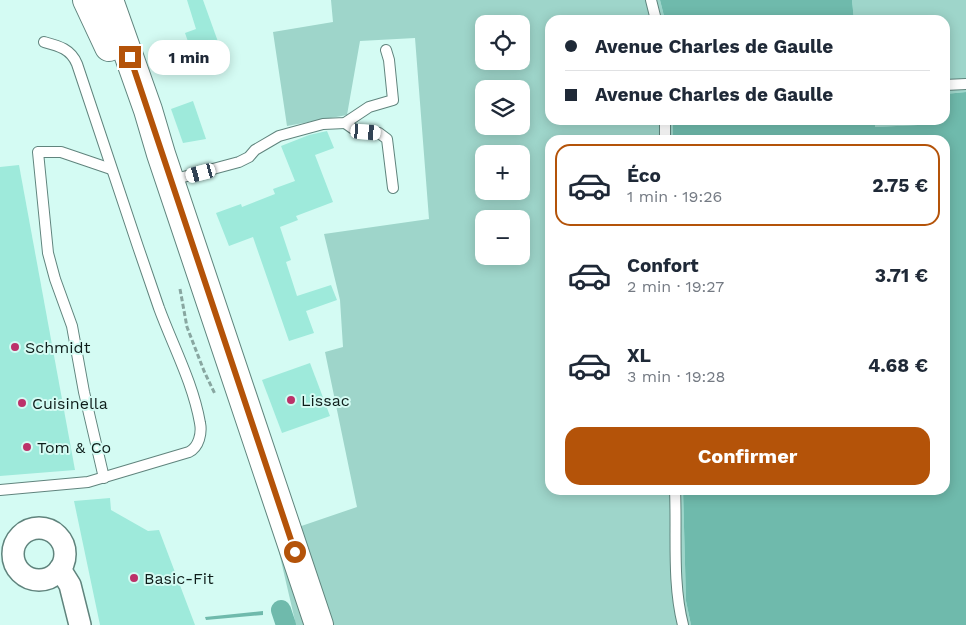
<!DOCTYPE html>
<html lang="fr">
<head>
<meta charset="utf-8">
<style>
	:root { --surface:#fff; --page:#f6f6f7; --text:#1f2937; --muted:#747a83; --line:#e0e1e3; --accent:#b45309 }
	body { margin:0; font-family:"Work Sans",sans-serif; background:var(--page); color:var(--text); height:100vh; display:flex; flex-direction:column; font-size:19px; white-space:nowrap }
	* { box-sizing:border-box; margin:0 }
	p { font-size:16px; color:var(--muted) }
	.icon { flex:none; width:28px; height:28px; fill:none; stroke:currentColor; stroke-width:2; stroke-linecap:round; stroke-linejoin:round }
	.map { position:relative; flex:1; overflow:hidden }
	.panel { position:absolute; left:545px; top:135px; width:405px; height:360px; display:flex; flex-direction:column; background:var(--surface); border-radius:15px; box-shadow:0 2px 12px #0003 }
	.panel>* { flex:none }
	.banner { position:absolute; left:545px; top:15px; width:405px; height:110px; border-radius:15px; box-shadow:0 2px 12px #0003; display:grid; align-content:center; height:110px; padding:0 20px; background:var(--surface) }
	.fabs { position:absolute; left:475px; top:15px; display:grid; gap:10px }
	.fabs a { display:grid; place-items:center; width:55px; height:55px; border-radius:10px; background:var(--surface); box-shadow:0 2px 12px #0003; font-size:25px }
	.end { position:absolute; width:22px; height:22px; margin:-11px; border:6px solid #b45309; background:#fff; box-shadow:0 0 0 2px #fff }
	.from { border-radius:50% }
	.bubble { position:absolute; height:35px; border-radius:15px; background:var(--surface); box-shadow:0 2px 12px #0003; font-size:16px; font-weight:700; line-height:35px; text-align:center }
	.car { position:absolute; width:15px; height:30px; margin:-15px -8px; border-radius:6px; box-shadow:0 0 4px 1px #0007; background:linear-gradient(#fff 24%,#345 0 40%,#fff 0 76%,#345 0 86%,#fff 0) }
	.banner b { display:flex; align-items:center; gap:18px; height:48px; font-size:19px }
	.banner b+b { border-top:1px solid var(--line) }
	.banner i { width:12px; height:12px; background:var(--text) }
	ul { padding:9px 0 0; list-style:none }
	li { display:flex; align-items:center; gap:15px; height:82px; margin:0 10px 8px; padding:0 10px; border:2px solid transparent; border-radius:15px }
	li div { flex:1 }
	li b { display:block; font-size:19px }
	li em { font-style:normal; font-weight:700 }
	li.current { border-color:var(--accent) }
	li>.icon { width:45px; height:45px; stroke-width:1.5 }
	.action { display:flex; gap:10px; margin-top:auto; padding:10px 20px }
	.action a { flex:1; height:58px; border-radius:15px; background:var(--accent); color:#fff; font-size:20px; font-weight:700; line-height:58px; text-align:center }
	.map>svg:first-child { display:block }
	.green { fill:#9ed5ca; fill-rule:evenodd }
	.water { fill:#6fbaac }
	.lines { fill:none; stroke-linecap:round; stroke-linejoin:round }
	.canal { stroke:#6fbaac; stroke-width:20 }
	.building { fill:#9eeadb }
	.service-casing { stroke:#60847d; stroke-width:12 }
	.minor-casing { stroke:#60847d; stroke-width:24 }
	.secondary-casing { stroke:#60847d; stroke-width:30 }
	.path { stroke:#88a6a0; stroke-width:3; stroke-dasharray:5 2.5; stroke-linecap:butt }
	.service { stroke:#fff; stroke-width:10 }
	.minor { stroke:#fff; stroke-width:21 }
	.secondary { stroke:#fff; stroke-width:28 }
	.route { stroke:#b45309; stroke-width:6 }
	.poi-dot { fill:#bc3169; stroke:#d4fbf3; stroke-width:2 }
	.labels { text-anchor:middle; stroke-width:4; stroke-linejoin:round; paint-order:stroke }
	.poi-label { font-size:16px; fill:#0e1d1a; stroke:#d4fbf3; text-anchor:start }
</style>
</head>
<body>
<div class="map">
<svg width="966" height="625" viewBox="0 0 966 625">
	<rect width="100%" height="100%" fill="#d4fbf3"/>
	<g class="green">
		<path d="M 331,0 L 660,0 L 665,20 L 550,20 L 550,120 L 673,120 L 673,140 L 550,140 L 550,490 L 683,490 L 686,601 L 691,625 L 296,625 L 275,535 L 357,507 L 325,352 L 343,347 L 340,300 L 324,234 L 429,219 L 415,38 L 360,41 L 347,115 L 287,126 L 273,32 L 333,22 ZM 484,24 L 521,24 L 521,61 L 484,61 ZM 484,89 L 521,89 L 521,126 L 484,126 ZM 484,154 L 521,154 L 521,191 L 484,191 ZM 484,219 L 521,219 L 521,256 L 484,256 Z"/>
		<path d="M 852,0 L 966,0 L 966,92 L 945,94 L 945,20 L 854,20 Z"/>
		<path d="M 876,120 L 916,120 L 919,125 L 875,127 Z"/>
	</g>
	<g class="water">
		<path d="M 660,0 L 852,0 L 854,20 L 665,20 Z"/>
		<path d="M 966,92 L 966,625 L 691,625 L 686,601 L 683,490 L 945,490 L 945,140 L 673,140 L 673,120 L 876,120 L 875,127 L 918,125 L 916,120 L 945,120 L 945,94 Z"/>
		<path d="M 263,611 L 263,615 L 206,620 L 205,617 Z"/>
	</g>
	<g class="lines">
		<path class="canal" d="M 281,610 L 286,625"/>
	</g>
	<g class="building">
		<path d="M 187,0 L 203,0 L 226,64 L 199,73 L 185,33 L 196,29 Z"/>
		<path d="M 193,101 L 206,139 L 183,143 L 171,109 Z"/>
		<path d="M 327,131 L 334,148 L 315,155 L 333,202 L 296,216 L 298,220 L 280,227 L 291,260 L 286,262 L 297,296 L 331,285 L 337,300 L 306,311 L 314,333 L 289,341 L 253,237 L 229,246 L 216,213 L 241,204 L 242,207 L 275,194 L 273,189 L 295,181 L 281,146 L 309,135 Z"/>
		<path d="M 19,165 L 75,470 L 0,476 L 0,167 Z"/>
		<path d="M 310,363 L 330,416 L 282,433 L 262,380 Z"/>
		<path d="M 110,498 L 111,510 L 148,531 L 159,530 L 195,625 L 100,625 L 74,501 Z"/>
	</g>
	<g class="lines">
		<defs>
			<g id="service">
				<path d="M 651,0 L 656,20"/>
				<path d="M 945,85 L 966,84"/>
				<path d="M 665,120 L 665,140"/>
				<path d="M 345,123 L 355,130 L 379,133 L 387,139 L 393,188"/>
				<path d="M 172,180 L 239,162 L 249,157 L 255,150 L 279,136 L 323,124 L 345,123 L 369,107 L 393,100 L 389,60 L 386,50"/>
				<path d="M 104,478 L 84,392 L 72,326 L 55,279 L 48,253 L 38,152 L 61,152 L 111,169"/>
				<path d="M 0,490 L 88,482 L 189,452 C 199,447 202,433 200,423 C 193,383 173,346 159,308 C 131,227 104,146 77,64 C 71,49 59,46 44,42"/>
				<path d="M 675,490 C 677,534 672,582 683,625"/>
			</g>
			<g id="minor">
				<circle cx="39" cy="554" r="26"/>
				<path d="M 60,569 L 70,585 L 80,625"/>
			</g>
			<g id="secondary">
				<path d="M 87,0 L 109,47"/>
				<path d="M 109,0 L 148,110 L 161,154 L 319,625"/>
			</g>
		</defs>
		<use href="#service" class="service-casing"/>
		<use href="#minor" class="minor-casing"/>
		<use href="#secondary" class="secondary-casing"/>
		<path class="path" d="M 180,289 L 187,327 L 204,371 L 215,394"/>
		<use href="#service" class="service"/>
		<use href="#minor" class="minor"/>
		<use href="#secondary" class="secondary"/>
	</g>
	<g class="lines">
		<path class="route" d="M 130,57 L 295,552"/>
	</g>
	<g class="poi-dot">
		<circle cx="15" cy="347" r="5"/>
		<circle cx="291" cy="400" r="5"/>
		<circle cx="22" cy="403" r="5"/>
		<circle cx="27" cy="447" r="5"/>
		<circle cx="134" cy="578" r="5"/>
	</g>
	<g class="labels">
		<g class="poi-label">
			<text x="25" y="353">Schmidt</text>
			<text x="301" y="406">Lissac</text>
			<text x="32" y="409">Cuisinella</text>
			<text x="37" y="453">Tom &amp; Co</text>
			<text x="144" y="584">Basic-Fit</text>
		</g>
	</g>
</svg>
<div class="fabs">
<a><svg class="icon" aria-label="locate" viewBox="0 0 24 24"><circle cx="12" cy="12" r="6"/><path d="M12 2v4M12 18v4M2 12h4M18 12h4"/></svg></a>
<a><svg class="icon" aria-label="layers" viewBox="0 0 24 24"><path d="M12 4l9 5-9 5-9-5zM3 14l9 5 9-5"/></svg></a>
<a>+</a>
<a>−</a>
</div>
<i class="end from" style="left:295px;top:552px"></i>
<i class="end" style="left:130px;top:57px"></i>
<div class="bubble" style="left:148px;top:40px;width:82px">1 min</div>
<i class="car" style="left:366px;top:132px;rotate:95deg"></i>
<i class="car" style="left:201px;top:173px;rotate:255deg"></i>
<div class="banner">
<b><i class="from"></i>Avenue Charles de Gaulle</b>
<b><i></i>Avenue Charles de Gaulle</b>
</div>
<section class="panel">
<ul>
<li class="current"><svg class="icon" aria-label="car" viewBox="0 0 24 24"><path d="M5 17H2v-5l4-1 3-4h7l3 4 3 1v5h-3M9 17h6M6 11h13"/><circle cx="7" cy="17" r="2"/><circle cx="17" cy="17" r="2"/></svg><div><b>Éco</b><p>1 min · 19:26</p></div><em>2.75 €</em></li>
<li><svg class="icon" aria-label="car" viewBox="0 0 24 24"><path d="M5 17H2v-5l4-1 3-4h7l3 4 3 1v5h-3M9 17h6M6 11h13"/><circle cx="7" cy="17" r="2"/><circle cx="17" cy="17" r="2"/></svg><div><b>Confort</b><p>2 min · 19:27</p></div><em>3.71 €</em></li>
<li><svg class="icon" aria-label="car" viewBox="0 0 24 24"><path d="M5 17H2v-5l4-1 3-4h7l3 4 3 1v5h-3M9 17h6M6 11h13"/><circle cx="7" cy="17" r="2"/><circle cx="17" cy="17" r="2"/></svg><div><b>XL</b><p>3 min · 19:28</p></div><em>4.68 €</em></li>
</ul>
<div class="action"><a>Confirmer</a></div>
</section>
</div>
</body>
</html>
